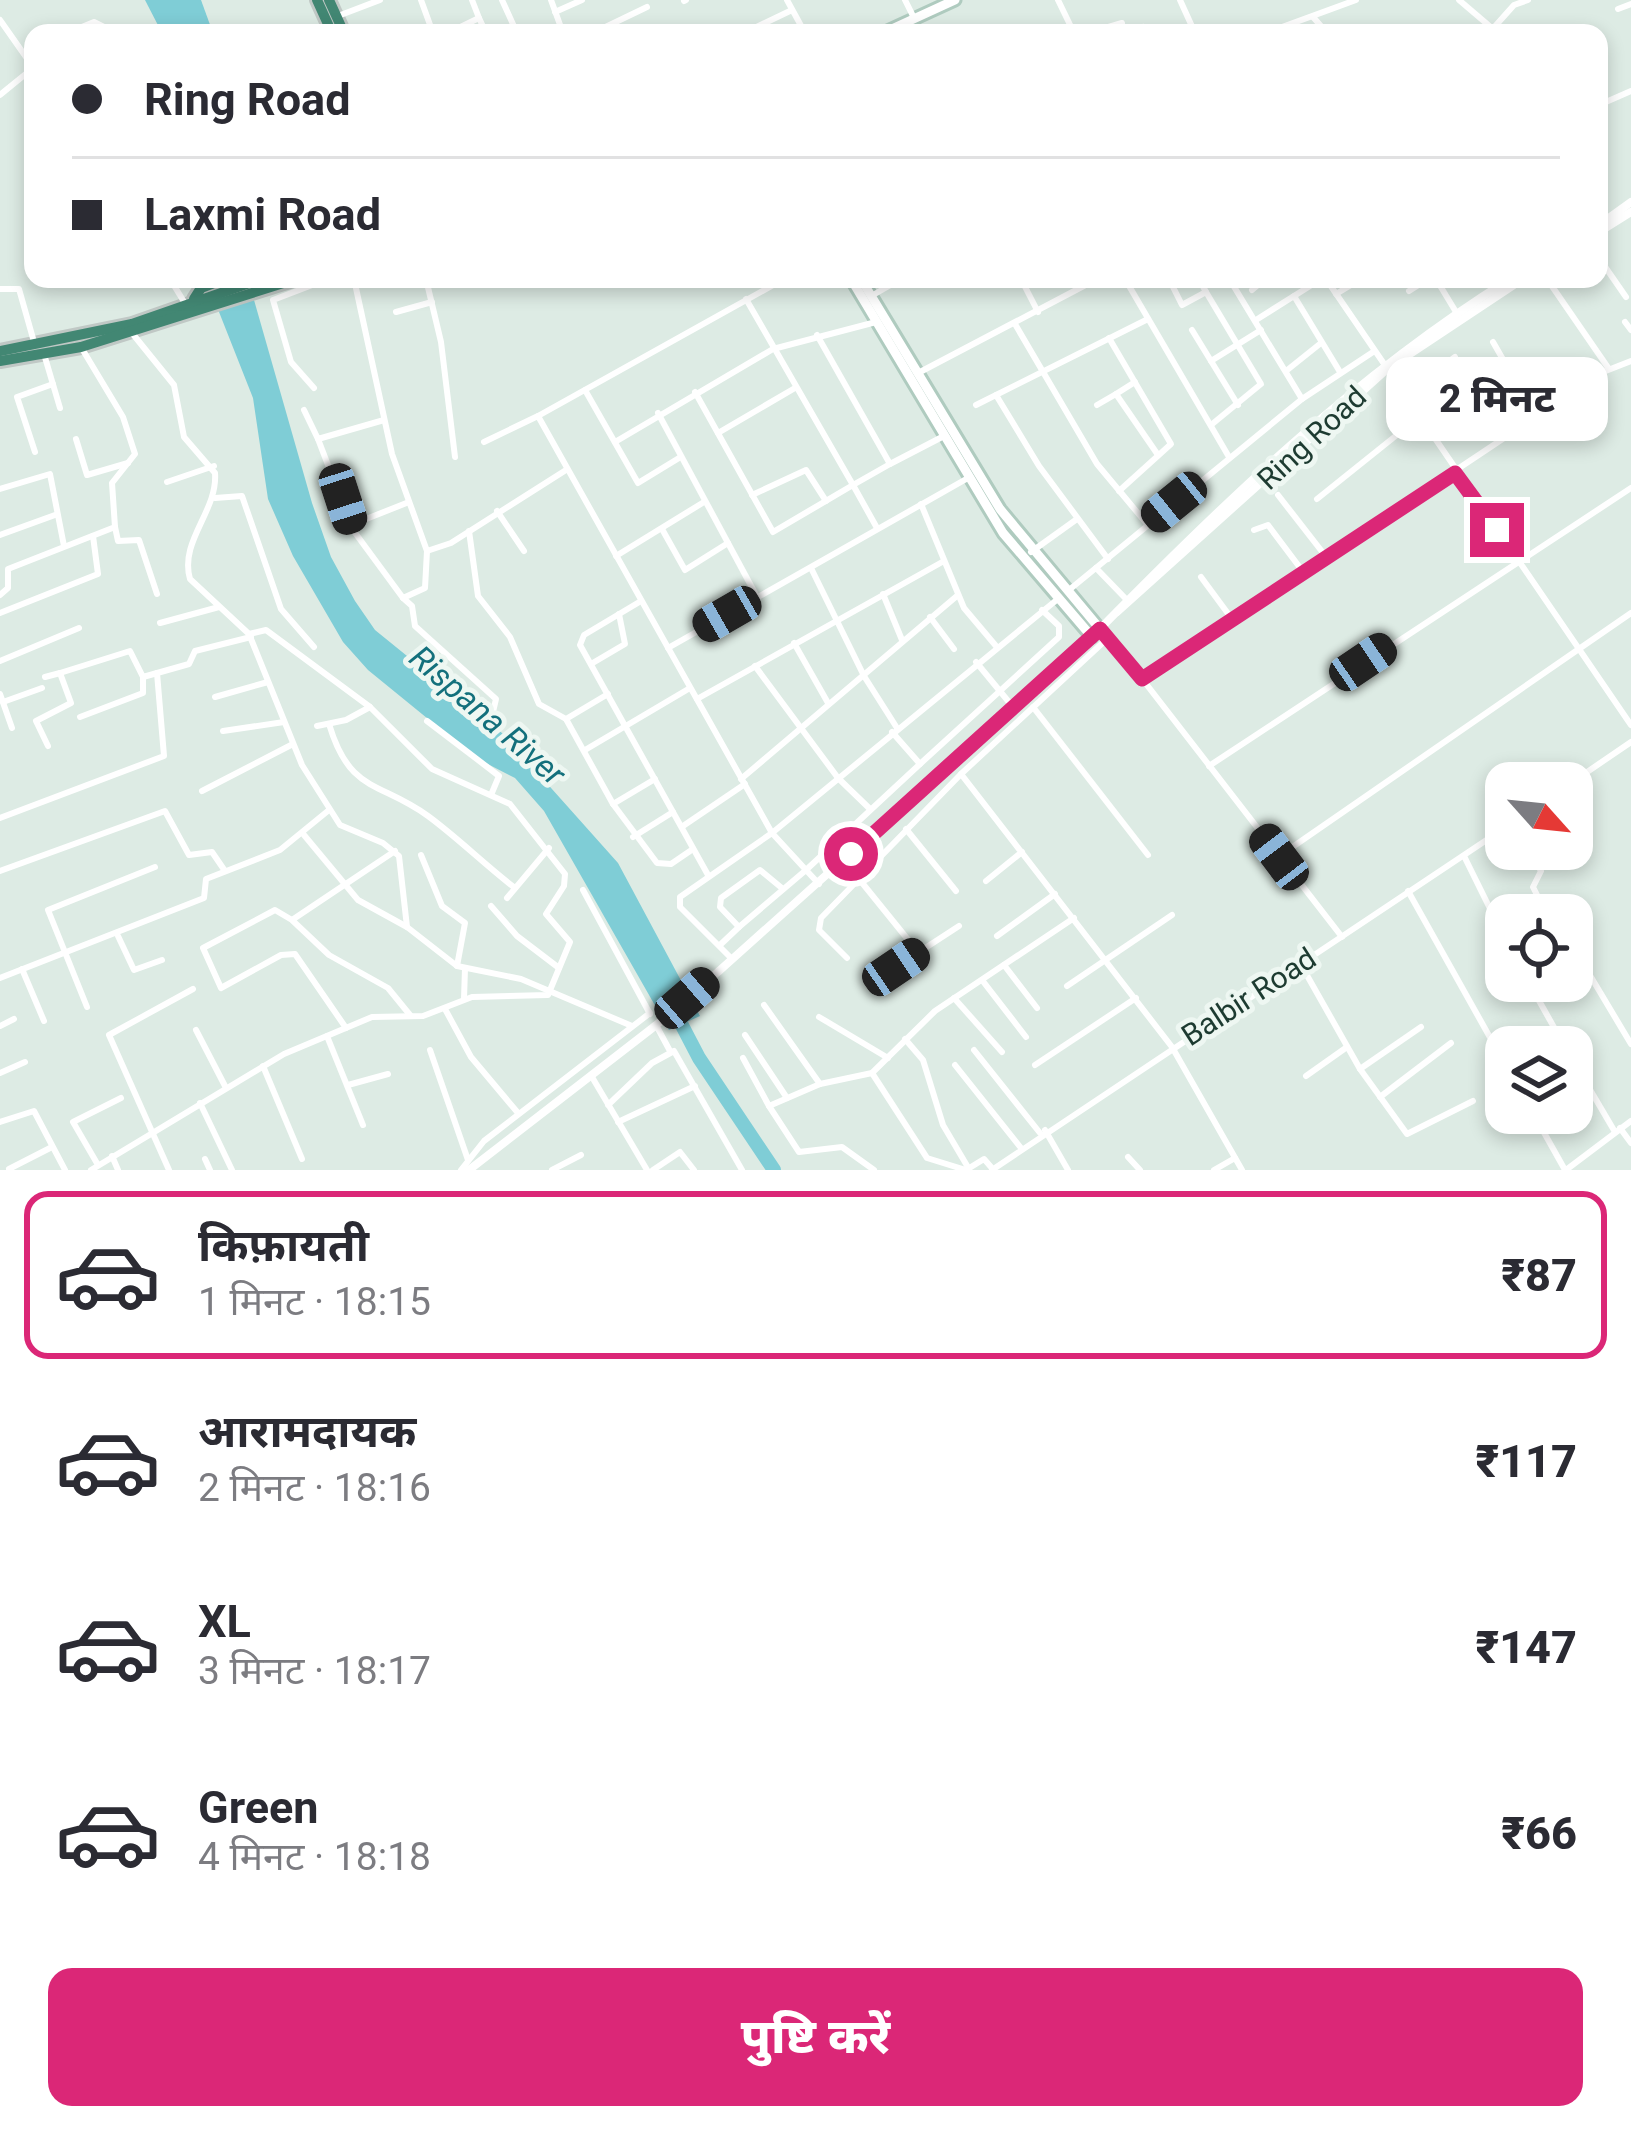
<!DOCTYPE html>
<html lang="hi">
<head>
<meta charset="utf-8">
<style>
	:root { --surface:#fff; --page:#f7f7f7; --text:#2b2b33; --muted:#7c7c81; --line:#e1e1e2; --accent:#db2777 }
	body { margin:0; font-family:Roboto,"Noto Sans Devanagari",sans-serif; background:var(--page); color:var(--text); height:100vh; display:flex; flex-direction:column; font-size:45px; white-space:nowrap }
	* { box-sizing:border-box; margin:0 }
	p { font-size:39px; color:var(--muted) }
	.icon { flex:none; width:66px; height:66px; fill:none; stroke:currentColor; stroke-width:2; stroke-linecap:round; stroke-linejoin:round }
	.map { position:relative; height:1170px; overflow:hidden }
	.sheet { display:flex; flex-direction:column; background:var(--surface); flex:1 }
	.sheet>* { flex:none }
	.top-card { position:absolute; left:24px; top:24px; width:1584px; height:264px; border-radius:24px; box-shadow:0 6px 18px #0003; display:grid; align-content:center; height:264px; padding:0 48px; background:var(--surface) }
	.needle { width:78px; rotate:117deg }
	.tools { position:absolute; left:1485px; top:762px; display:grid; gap:24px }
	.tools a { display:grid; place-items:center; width:108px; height:108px; border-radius:24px; background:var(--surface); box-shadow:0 6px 18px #0003; font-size:60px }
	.end { position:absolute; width:54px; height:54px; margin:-27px; border:15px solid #db2777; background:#fff; box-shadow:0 0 0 6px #fff }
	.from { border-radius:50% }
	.bubble { position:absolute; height:84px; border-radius:24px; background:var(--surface); box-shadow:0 6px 18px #0003; font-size:39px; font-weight:800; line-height:84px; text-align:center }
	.car { position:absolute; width:36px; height:72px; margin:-36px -18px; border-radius:15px; box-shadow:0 0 9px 3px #0007; background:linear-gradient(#222 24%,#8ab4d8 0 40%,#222 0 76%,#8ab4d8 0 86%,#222 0) }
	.top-card b { display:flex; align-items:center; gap:42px; height:114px; font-size:45px }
	.top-card b+b { border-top:3px solid var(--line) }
	.top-card i { width:30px; height:30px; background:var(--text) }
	ul { padding:21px 0 0; list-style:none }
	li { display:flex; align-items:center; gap:36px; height:168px; margin:0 24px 18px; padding:0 24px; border:6px solid transparent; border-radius:24px }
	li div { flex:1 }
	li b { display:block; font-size:45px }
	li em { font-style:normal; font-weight:800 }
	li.active { border-color:var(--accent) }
	li>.icon { width:108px; height:108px; stroke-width:1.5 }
	.primary-button { display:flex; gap:24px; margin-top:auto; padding:24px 48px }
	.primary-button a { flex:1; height:138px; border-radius:24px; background:var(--accent); color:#fff; font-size:48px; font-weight:800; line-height:138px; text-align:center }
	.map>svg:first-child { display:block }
	.water { fill:#7fcdd6 }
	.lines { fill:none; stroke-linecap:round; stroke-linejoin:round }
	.river { stroke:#7fcdd6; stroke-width:14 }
	.secondary-casing { stroke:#afcbbf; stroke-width:15 }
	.trunk-casing { stroke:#c0c8c5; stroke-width:16 }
	.minor { stroke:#fff; stroke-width:6 }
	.tertiary { stroke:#fff; stroke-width:8 }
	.secondary { stroke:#fff; stroke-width:9 }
	.trunk { stroke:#428773; stroke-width:10 }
	.tertiary-bridge { stroke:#fff; stroke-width:8 }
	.route { stroke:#db2777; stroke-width:15 }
	.labels { text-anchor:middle; stroke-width:10; stroke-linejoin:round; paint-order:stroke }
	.street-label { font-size:30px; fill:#1d3b31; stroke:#eef7f2 }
	.water-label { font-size:33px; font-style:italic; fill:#13707c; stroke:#eef7f2 }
</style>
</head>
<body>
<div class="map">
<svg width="1631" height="1170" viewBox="0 0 1631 1170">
	<rect width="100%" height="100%" fill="#ddebe4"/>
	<g class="water">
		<path d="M 145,0 L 201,0 L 213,33 L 162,33 Z"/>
		<path d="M 206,279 L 248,279 L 312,503 L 331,557 L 355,601 L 375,630 L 502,733 L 618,863 L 700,1016 L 669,1030 L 544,811 L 515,778 L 476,758 L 368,670 L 343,642 L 293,556 L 268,499 L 253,398 Z"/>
	</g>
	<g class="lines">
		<path class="river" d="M 675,1012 L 699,1058 L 774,1170"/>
		<defs>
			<g id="secondary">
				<path d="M 883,33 L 955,0"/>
				<path d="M 851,279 L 1003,533 L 1092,637"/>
				<path d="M 861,279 L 1000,509 L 1100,629"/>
			</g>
			<g id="trunk">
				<path d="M 317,0 L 332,33"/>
				<path d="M 329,0 L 344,33"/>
				<path d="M 194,299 L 201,288 L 224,279"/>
				<path d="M 0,351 L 132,324 L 261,279"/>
				<path d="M 0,361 L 81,347 L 296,279"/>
			</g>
		</defs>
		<use href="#secondary" class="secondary-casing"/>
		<use href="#trunk" class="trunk-casing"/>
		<g class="minor">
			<path d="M 421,0 L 433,33"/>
			<path d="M 502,0 L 517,33"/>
			<path d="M 551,0 L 563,33"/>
			<path d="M 787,0 L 805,33"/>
			<path d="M 905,0 L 914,18"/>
			<path d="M 1058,0 L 1074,33"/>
			<path d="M 1180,0 L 1195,33"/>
			<path d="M 1459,0 L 1493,29"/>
			<path d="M 684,1 L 686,0"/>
			<path d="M 1618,9 L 1631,4"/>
			<path d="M 555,12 L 582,0"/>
			<path d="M 338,16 L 380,0"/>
			<path d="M 1313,17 L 1327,33"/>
			<path d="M 479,18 L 486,33"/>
			<path d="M 0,20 L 33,67"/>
			<path d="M 1143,27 L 1147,33"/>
			<path d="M 67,33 L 94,22 L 116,33"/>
			<path d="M 448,33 L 479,18 L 472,0"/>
			<path d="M 593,33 L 647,7"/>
			<path d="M 744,33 L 792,10"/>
			<path d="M 1088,33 L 1122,23"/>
			<path d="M 1266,33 L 1356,0"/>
			<path d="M 1489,33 L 1514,5 L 1528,0"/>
			<path d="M 0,95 L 33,68"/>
			<path d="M 1599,105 L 1631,91"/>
			<path d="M 1599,258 L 1626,297"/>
			<path d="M 170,279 L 186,305"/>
			<path d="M 354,279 L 392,454 L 427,551 L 451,543 L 566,470"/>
			<path d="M 426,279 L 441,342 L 455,457"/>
			<path d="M 784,279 L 538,416 L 772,833 L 806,870 L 920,764 L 892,732"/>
			<path d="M 1021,279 L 1038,312"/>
			<path d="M 1125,279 L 1229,457"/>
			<path d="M 1177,279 L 1171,283 L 1182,305 L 1206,292 L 1199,279"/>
			<path d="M 1326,279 L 1631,725"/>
			<path d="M 1436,279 L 1456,312"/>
			<path d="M 1547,279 L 1609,369"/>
			<path d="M 1233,285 L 1302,399"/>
			<path d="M 0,289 L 19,289 L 34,342"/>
			<path d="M 1252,290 L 1265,279"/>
			<path d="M 1409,291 L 1428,279"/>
			<path d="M 1206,292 L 1261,384 L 1211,425"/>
			<path d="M 1336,294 L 1361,279"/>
			<path d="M 873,295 L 901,279"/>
			<path d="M 1294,296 L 1340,372"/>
			<path d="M 746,299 L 853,485 L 890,464"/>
			<path d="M 396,312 L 432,302"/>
			<path d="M 1256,320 L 1321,279"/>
			<path d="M 1625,322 L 1631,330"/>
			<path d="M 1015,324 L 1097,464 L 1147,524"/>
			<path d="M 1192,330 L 1238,405"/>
			<path d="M 132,333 L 174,385 L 184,437 L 215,473 C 218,511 179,541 190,579 L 249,634 L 302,765 L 340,825 L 383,843 L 399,856 L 407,927 L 457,966 L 521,979 L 632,1026"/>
			<path d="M 817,335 L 890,464 L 944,436"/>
			<path d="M 1109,338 L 1171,444 L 1119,491"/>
			<path d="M 1493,342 L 1536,417"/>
			<path d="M 44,354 L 60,408"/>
			<path d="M 1211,361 L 1261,330"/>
			<path d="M 1286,371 L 1321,343"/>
			<path d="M 920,372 L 1097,279"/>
			<path d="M 1135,382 L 1116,394 L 1158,455"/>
			<path d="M 314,388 L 291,362 L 273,300 L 328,279"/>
			<path d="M 585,390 L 638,483 L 679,458"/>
			<path d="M 695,392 L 773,532 L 853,485 L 877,528"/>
			<path d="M 996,395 L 1039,466 L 1108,559"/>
			<path d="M 1403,396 L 1455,357"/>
			<path d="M 976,405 L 1148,319"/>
			<path d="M 1097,405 L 1116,394"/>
			<path d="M 304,410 L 318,439 L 384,420"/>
			<path d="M 658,413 L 756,595"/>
			<path d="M 1419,420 L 1461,399"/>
			<path d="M 718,433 L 795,388"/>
			<path d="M 76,439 L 87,475 L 128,463"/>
			<path d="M 318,439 L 351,525"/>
			<path d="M 484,442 L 538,416"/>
			<path d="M 615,442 L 773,349 L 876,322"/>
			<path d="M 35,452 L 17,397 L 53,384"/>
			<path d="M 167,482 L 214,466"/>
			<path d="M 0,489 L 50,474 L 64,546"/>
			<path d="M 752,495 L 806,470 L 826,501"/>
			<path d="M 1278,495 L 1327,558"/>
			<path d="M 215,498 L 242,496 L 281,609 L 314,647"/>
			<path d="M 1317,499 L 1418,418"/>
			<path d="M 409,502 L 351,525 L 353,530 L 403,598 L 425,588 L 427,551"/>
			<path d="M 921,504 L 964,608 L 996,646"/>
			<path d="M 497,511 L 524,551"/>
			<path d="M 115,527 L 118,541 L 139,540 L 157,594"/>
			<path d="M 662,529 L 685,570 L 728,543"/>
			<path d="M 1254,530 L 1268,525 L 1304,573"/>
			<path d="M 469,531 L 478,596 L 510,637 L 539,704 L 566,719"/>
			<path d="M 0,535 L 55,515"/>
			<path d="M 1031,552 L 1077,519"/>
			<path d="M 616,556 L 704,502"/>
			<path d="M 811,568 L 864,676 L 897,728"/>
			<path d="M 1096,568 L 1126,599"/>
			<path d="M 1201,577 L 1232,619"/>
			<path d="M 1069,590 L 1302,399 L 1373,352"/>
			<path d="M 883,594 L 902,640"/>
			<path d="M 0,595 L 8,588 L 8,569 L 115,527 L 112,483 L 135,454 L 123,417 L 81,347"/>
			<path d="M 403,598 L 412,606 L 415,626 L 496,699 L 492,716"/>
			<path d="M 641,601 L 584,635 L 580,645 L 708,875"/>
			<path d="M 0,613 L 98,574 L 93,536"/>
			<path d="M 930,617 L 954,649"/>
			<path d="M 160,623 L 219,607"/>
			<path d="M 1109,636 L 1342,937"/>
			<path d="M 794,643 L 828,703"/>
			<path d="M 668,648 L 968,478"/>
			<path d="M 0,661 L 79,628"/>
			<path d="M 976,662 L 1013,707"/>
			<path d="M 591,664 L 625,644 L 619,614"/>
			<path d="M 755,666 L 838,778 L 869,808"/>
			<path d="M 60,673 L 130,651 L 143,677 L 189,664 L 195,651 L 251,637"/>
			<path d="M 45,677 L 60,673 L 71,703 L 36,721 L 48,746"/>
			<path d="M 1143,679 L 1603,372 L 1631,361"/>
			<path d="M 0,694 L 12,728"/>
			<path d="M 608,694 L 566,719 L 613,804"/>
			<path d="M 215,697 L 268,682"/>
			<path d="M 697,699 L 944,561"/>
			<path d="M 3,702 L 42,688"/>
			<path d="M 1033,707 L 1148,855"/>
			<path d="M 80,717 L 143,693 L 143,677"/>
			<path d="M 427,721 L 499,776 L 491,795"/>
			<path d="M 329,724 C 350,794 380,781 428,816 C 458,838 485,865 515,888"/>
			<path d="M 317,726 L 346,720 L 370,707"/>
			<path d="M 223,731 L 284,722"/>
			<path d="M 585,750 L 690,688"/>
			<path d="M 920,764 L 1059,637 L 1059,626 L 1042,610"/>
			<path d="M 1209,766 L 1631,488"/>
			<path d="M 961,774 L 1172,1047 L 1242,1170"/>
			<path d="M 655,779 L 613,804 L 657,863 L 671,864 L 693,849"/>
			<path d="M 741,779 L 958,595"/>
			<path d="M 1571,783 L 1631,742"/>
			<path d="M 202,791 L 293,744"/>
			<path d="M 0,818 L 164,756 L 157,673"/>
			<path d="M 683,826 L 745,784"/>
			<path d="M 906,829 L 956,891"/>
			<path d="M 304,835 L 358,900 L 407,927"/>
			<path d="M 633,837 L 673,812"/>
			<path d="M 1528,849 L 1541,871 L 1533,887 L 1547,915"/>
			<path d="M 421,855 L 442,906 L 465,923 L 457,966"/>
			<path d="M 1464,856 L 1506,941"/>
			<path d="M 1278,857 L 1631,613"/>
			<path d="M 0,871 L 165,811 L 189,855 L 212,852 L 225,871"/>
			<path d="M 859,879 L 918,952"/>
			<path d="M 986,881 L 1022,852"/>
			<path d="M 783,889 L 760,870 L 721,898 L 720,907 L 739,927 L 806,870 L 819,884"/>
			<path d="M 583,890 L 650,1014"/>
			<path d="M 1408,891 L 1506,1066"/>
			<path d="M 507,898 L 549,848"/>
			<path d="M 491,906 L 517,936 L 559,968"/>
			<path d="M 293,921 L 329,955 L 388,988 L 410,1015"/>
			<path d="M 118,936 L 134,970 L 162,960"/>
			<path d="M 997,936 L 1055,894"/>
			<path d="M 720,945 L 739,927"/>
			<path d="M 1572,956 L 1585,967 L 1631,1044"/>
			<path d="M 847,958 L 819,930 L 821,918 L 961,774 L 1109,637"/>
			<path d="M 732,959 L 680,907 L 680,897 L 772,833 L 1059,598"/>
			<path d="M 1300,963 L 1360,1069 L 1407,1134 L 1473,1101"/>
			<path d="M 1004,965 L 1037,1008"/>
			<path d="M 22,969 L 44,1021"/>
			<path d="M 0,978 L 204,898 L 206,879 L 280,850 L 329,810"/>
			<path d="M 982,980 L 1026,1037"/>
			<path d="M 1528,981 L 1565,1047"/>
			<path d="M 873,982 L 959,926"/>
			<path d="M 1067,986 L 1172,915"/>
			<path d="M 954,998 L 1002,1052"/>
			<path d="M 464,999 L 465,968"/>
			<path d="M 764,1005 L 820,1084"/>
			<path d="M 87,1007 L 48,910 L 155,867"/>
			<path d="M 445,1009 L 471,1057 L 518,1113"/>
			<path d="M 819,1017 L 888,1058"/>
			<path d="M 656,1025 L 670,1051"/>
			<path d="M 0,1026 L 14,1019"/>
			<path d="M 346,1028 L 295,954 L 281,955 L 221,988 L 203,948 L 275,910 L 292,920 L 395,851"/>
			<path d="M 196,1030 L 225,1086"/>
			<path d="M 745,1035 L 787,1098"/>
			<path d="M 327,1036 L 363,1125"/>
			<path d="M 905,1039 L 923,1060 L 943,1125 L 969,1169"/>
			<path d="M 430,1050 L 468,1160"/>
			<path d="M 974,1050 L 1040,1133"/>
			<path d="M 743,1058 L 769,1106"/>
			<path d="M 1572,1059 L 1615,1132"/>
			<path d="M 955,1065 L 1021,1148"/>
			<path d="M 1035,1065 L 1136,998"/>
			<path d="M 263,1066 L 302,1159"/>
			<path d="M 1360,1069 L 1421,1027"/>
			<path d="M 0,1073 L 25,1062"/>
			<path d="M 872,1073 L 927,1158 L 966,1170 L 984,1159 L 991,1167"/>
			<path d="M 1306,1076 L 1347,1047"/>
			<path d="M 592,1077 L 647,1170"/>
			<path d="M 348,1085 L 388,1074"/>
			<path d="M 1380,1097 L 1451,1043"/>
			<path d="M 200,1103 L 232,1170"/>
			<path d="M 608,1105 L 652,1063 L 674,1051 L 742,1170"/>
			<path d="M 1533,1113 L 1565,1170"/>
			<path d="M 0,1122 L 34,1111 L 65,1170"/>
			<path d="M 618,1122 L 695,1086"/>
			<path d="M 1620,1128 L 1631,1143"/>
			<path d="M 1045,1130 L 1068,1170"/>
			<path d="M 112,1156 L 118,1170"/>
			<path d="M 1128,1157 L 1140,1170"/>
			<path d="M 205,1159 L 210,1170"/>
			<path d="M 98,1165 L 73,1122 L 121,1098"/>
			<path d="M 9,1169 L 52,1147"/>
			<path d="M 91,1170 L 284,1054 L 372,1017 L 423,1016 L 472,997 L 548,995 L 570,942 L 546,914 L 564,886 L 565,874 L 510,804 L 432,769 L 370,707 L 266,630 L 249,634"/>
			<path d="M 169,1170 L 109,1035 L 193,989"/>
			<path d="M 461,1170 L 484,1141 L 650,1013"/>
			<path d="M 552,1170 L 581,1155"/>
			<path d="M 653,1170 L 680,1152 L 694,1170"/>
			<path d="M 874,1170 L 842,1147 L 799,1152 L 769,1106 L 820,1084 L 872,1073 L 935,1011 L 1074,918"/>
			<path d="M 992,1170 L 1506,827"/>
			<path d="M 1214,1170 L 1235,1158"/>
			<path d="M 1566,1170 L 1631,1121"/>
		</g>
		<g class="tertiary">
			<path d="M 1599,225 L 1631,202"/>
			<path d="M 1599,232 L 1631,212"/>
			<path d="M 1117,612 L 1386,370 L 1523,279"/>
			<path d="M 719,971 L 1092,637 C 1220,506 1354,376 1510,279"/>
			<path d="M 469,1170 L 655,1026"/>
		</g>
		<use href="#secondary" class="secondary"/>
		<use href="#trunk" class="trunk"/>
		<path class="tertiary-bridge" d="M 655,1026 L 719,971"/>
	</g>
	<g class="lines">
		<path class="route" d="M 851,854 L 1100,629 L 1142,679 L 1455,473 L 1497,530"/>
	</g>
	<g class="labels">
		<g class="street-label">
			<text transform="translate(1312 438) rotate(-43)" y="10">Ring Road</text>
			<text transform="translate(1249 997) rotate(-33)" y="10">Balbir Road</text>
		</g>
		<g class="water-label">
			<text transform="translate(488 715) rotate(41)" y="12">Rispana River</text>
		</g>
	</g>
</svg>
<div class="tools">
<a><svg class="needle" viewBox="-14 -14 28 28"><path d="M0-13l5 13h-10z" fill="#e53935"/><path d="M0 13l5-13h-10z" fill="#7c7c81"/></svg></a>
<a><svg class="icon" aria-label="locate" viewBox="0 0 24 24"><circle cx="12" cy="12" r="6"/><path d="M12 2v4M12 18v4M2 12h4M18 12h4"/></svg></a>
<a><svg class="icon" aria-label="layers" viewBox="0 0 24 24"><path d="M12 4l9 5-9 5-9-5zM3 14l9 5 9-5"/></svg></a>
</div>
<i class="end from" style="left:851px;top:854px"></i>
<i class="end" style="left:1497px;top:530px"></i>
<div class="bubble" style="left:1386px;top:357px;width:222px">2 मिनट</div>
<i class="car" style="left:343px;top:499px;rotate:162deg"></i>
<i class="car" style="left:1174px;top:502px;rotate:231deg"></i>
<i class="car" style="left:727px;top:614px;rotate:240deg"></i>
<i class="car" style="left:1363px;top:662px;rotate:56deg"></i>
<i class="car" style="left:1279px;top:857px;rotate:323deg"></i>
<i class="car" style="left:896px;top:967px;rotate:56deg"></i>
<i class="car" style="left:687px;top:998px;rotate:49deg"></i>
<div class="top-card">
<b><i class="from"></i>Ring Road</b>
<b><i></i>Laxmi Road</b>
</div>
</div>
<section class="sheet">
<ul>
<li class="active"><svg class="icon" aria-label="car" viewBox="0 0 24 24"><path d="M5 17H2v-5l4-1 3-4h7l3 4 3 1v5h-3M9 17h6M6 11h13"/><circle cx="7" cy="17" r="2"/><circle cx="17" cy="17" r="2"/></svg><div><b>किफ़ायती</b><p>1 मिनट · 18:15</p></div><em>₹87</em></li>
<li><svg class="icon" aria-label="car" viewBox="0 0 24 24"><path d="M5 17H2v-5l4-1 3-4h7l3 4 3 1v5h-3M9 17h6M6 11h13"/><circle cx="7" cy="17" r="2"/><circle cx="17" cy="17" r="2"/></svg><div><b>आरामदायक</b><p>2 मिनट · 18:16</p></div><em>₹117</em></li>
<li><svg class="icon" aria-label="car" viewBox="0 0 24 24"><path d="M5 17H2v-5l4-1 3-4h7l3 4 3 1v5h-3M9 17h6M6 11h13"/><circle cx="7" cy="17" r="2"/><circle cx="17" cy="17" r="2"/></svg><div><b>XL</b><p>3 मिनट · 18:17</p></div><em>₹147</em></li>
<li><svg class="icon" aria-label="car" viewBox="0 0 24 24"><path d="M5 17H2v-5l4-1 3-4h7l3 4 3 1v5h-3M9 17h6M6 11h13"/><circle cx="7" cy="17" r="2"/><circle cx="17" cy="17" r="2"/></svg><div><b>Green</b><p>4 मिनट · 18:18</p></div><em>₹66</em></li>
</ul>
<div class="primary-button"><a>पुष्टि करें</a></div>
</section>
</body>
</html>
